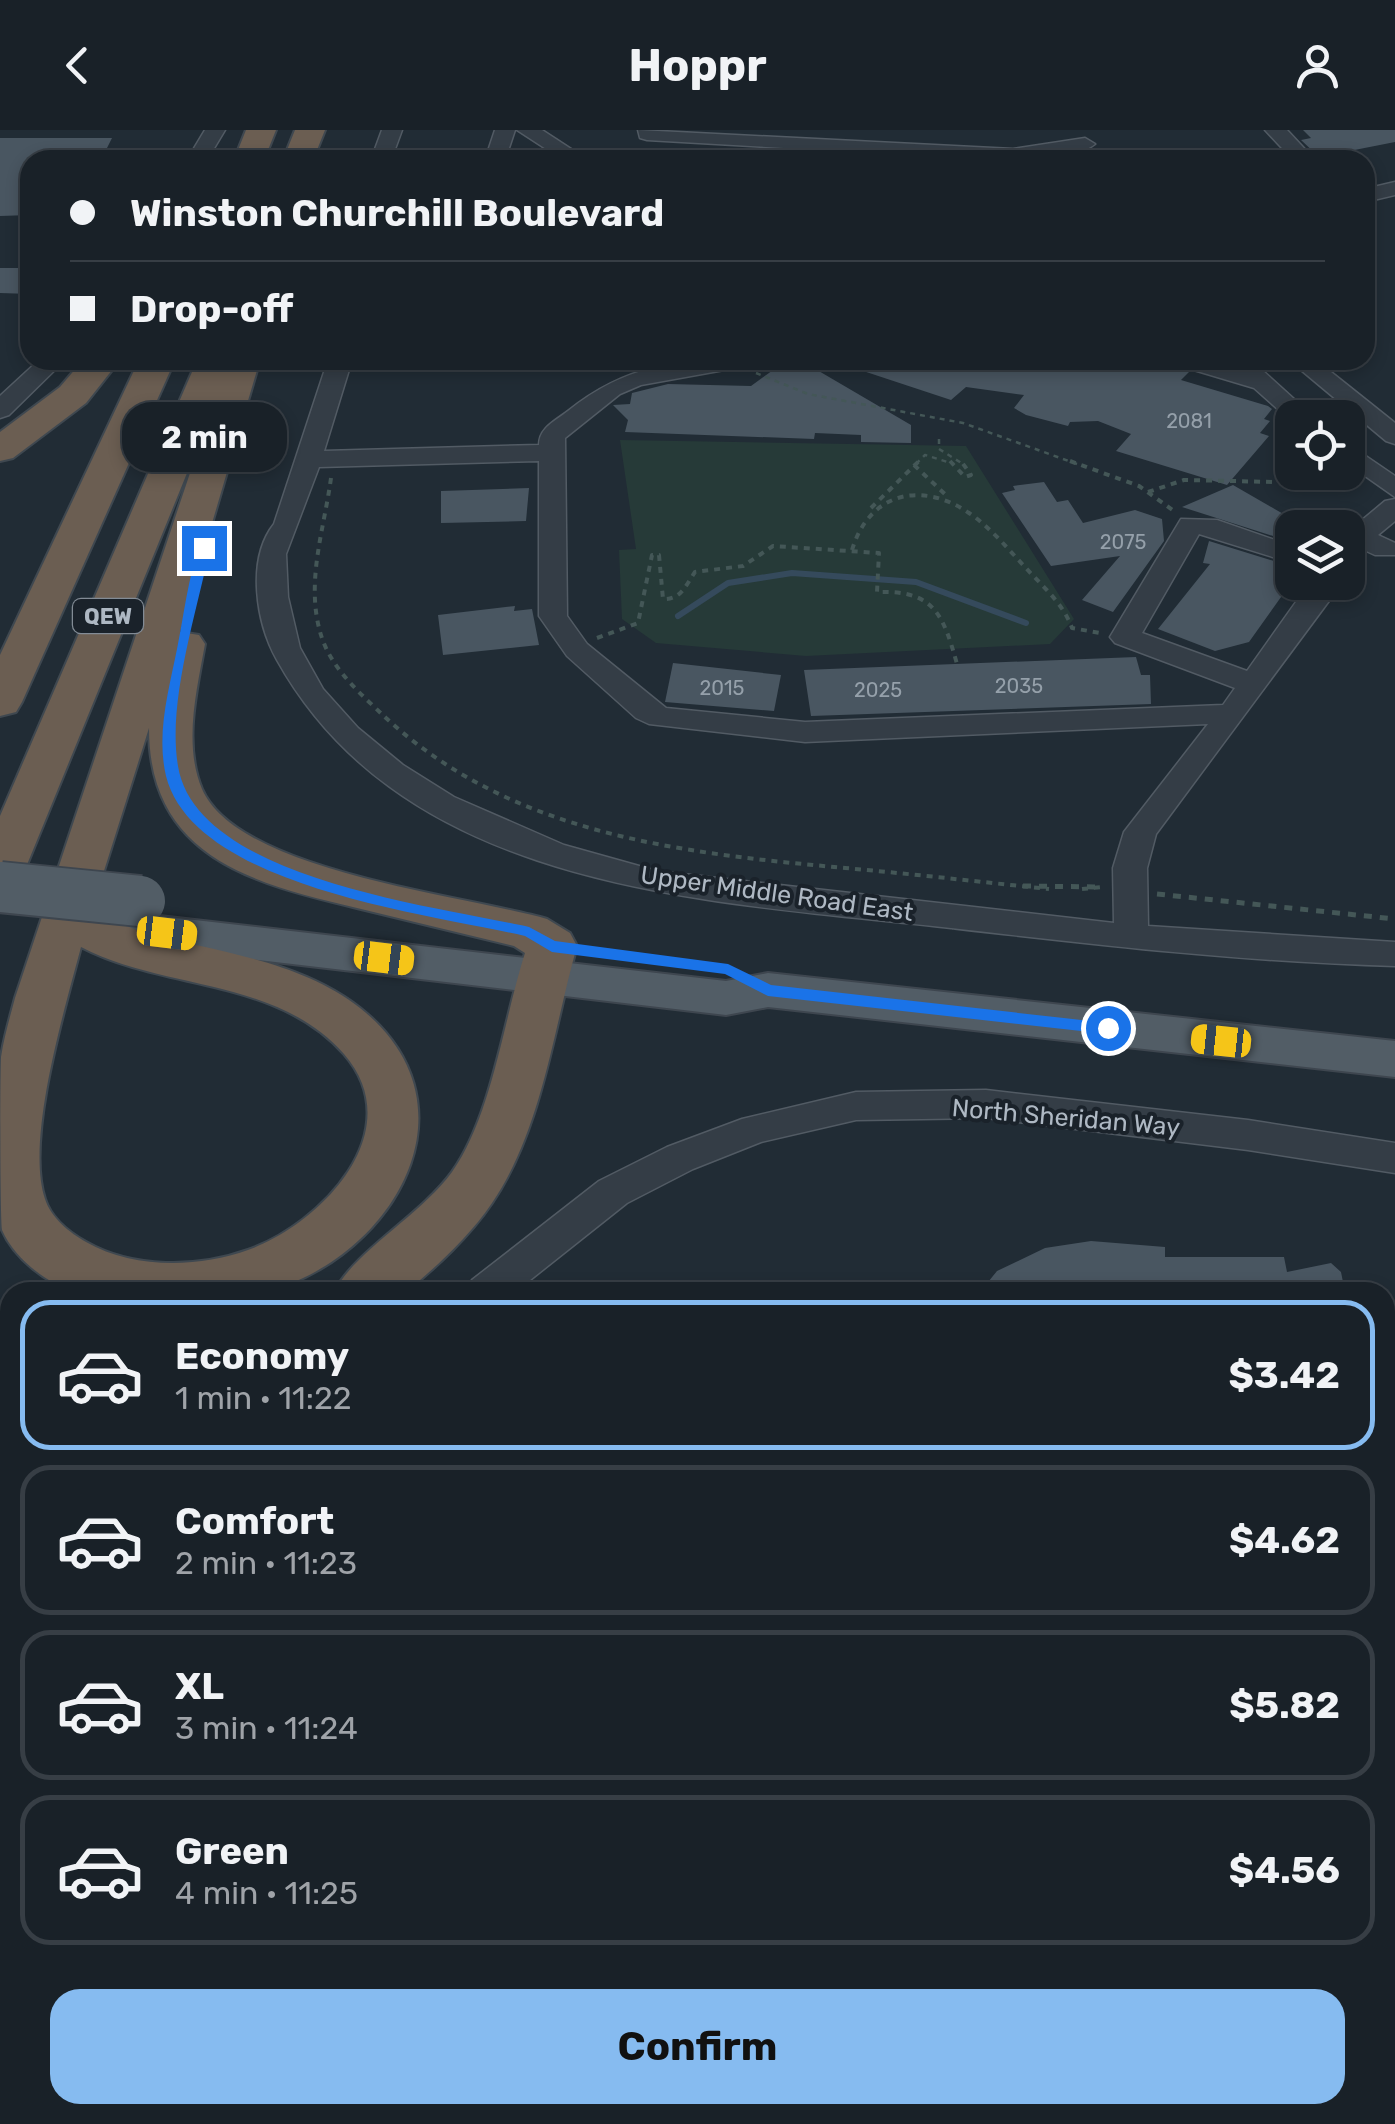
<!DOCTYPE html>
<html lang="en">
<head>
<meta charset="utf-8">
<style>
	:root { --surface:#192128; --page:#222930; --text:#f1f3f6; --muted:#9fa3a8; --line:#373e45; --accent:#86bbf0 }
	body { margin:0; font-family:Rubik,sans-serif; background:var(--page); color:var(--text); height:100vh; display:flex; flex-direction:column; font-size:38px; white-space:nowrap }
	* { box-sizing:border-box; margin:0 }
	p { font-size:32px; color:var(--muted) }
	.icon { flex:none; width:55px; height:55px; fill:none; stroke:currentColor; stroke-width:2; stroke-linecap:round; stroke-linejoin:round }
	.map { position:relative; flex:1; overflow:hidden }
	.sheet { position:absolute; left:0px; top:1152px; width:1395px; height:842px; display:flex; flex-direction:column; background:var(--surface); border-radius:30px 30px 0 0; box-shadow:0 5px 15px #0003,0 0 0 2px var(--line) }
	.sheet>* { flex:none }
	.guide { position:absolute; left:20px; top:20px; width:1355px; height:220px; border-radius:30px; box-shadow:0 5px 15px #0003,0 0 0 2px var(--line); display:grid; align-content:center; height:220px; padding:0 50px; background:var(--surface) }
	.buttons { position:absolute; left:1275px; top:270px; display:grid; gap:20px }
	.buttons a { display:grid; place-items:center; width:90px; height:90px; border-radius:20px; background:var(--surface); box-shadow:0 5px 15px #0003,0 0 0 2px var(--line); font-size:50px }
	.end { position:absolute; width:45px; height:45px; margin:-22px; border:12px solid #1a73e8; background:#fff; box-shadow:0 0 0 5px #fff }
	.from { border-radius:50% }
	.bubble { position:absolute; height:70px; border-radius:30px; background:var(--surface); box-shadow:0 5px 15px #0003,0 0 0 2px var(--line); font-size:32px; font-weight:700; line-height:70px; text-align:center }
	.car { position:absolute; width:30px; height:60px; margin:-30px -15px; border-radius:12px; box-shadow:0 0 8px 2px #0007; background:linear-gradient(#f5c518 24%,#345 0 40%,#f5c518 0 76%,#345 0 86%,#f5c518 0) }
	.guide b { display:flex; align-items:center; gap:35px; height:95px; font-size:38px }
	.guide b+b { border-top:2px solid var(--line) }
	.guide i { width:25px; height:25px; background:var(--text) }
	ul { padding:18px 0 0; list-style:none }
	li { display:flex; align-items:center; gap:30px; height:150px; margin:0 20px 15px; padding:0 30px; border:5px solid var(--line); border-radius:30px }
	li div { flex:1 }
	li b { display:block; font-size:38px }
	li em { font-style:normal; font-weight:700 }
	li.active { border-color:var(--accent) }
	li>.icon { width:90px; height:90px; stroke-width:1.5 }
	.action { display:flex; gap:20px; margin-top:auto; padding:20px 50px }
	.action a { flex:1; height:115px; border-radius:30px; background:var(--accent); color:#111; font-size:40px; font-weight:700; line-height:115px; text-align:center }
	header { display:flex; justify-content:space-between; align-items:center; height:130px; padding:0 50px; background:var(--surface); font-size:45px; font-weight:700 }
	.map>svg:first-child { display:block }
	.green { fill:#263a38 }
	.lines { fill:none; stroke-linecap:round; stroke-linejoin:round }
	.stream { stroke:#354a5c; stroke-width:6 }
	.building { fill:#495661 }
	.minor-casing { stroke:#525b64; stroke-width:3 }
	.major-casing { stroke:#3e464f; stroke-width:4 }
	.highway-casing { stroke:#3f4850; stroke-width:4 }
	.path-far2 { stroke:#445757; stroke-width:2.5; stroke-dasharray:5 5; stroke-linecap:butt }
	.path-far1 { stroke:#445757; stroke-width:4; stroke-dasharray:6 6; stroke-linecap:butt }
	.path { stroke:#445757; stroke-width:5; stroke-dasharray:8 8; stroke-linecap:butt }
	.minor { fill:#343d46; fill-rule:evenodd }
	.major { fill:#525d66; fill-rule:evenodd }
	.highway { fill:#6b5e52; fill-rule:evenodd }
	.major-bridge-far1-casing { stroke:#3e464f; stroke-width:42; stroke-linecap:butt }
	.major-bridge-casing { stroke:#3e464f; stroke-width:54; stroke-linecap:butt }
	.major-bridge-far1 { stroke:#525d66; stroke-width:40 }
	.major-bridge { stroke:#525d66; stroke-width:50 }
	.route { fill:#1a73e8 }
	.labels { text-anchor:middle; stroke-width:8; stroke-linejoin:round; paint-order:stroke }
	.number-label { font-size:20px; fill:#95a0aa }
	.shield { fill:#1a222a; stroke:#828b95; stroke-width:2.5 }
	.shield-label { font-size:22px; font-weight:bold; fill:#aeb8c3 }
	.street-label { font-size:25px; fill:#aeb8c3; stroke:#1a222a }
</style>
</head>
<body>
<header><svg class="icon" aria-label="back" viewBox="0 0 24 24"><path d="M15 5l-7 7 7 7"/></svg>Hoppr<svg class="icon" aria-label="person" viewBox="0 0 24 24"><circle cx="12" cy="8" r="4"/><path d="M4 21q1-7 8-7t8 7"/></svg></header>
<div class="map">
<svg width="1395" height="1994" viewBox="0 0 1395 1994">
	<rect width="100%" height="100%" fill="#212c35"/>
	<path class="green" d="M 620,310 L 966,316 L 1074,489 L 1050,514 L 806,526 L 656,513 L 622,489 L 619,420 L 636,419 Z"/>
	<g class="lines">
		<path class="stream" d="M 678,486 L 728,453 L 792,443 L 916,452 L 1026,493"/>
	</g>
	<g class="building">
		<path d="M 1303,0 L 1395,0 L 1395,12 L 1319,27 L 1301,10 L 1311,8 Z"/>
		<path d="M 0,8 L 112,8 L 101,30 L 30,30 L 30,85 L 0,86 Z"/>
		<path d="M 0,138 L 30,138 L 30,164 L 0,163 Z"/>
		<path d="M 787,230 L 800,230 L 911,295 L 911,313 L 861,312 L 861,305 L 815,303 L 814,309 L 625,302 L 628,290 L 613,275 L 630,274 L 632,263 L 668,254 L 751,256 Z"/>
		<path d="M 843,230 L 1160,230 L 1189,242 L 1181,250 L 1268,276 L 1272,279 L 1264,289 L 1270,291 L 1260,303 L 1269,306 L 1227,355 L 1116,321 L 1131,304 L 1098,291 L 1070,292 L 1068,296 L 1026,285 L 1014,278 L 1024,265 L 966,257 L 951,270 L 842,234 Z"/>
		<path d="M 1044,352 L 1057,372 L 1068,370 L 1083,393 L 1135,380 L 1162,389 L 1164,411 L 1113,482 L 1082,470 L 1120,426 L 1051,436 L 1002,363 L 1015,360 L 1013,356 Z"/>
		<path d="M 1233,355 L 1292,389 L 1292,412 L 1182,377 Z"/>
		<path d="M 529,358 L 526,391 L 441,393 L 441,361 Z"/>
		<path d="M 1209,411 L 1277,432 L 1291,453 L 1249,512 L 1215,521 L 1158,499 L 1210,434 L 1203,433 Z"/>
		<path d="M 515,476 L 514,481 L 532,479 L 539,515 L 443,525 L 438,485 Z"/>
		<path d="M 1136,527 L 1141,545 L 1150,545 L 1151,574 L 811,586 L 804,540 Z"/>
		<path d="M 673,533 L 781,545 L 774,581 L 665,572 Z"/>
		<path d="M 1091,1111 L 1165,1117 L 1165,1127 L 1284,1127 L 1287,1142 L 1331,1133 L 1341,1142 L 1345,1162 L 980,1162 L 997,1141 L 1045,1118 Z"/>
	</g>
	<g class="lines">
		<defs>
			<g id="minor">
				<path d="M 205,0 L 225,0 L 207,30 L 187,30 Z"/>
				<path d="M 382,0 L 402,0 L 391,30 L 371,30 Z"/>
				<path d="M 495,0 L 515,0 L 505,30 L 485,30 Z"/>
				<path d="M 517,0 L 542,0 L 588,30 L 563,30 Z"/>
				<path d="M 638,0 L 1013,19 L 1085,8 L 1095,14 C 1078,29 1016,30 991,30 L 647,10 L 640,8 Z"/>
				<path d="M 1265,0 L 1287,0 L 1315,30 L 1293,30 Z"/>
				<path d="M 1395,52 L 1395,65 L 1365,72 L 1365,59 Z"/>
				<path d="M 39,230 L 65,230 L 9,285 L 0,288 L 0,266 Z"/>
				<path d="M 328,230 L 352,230 L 324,321 L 539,315 C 539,298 555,291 568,281 C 628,233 678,230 753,230 L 741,237 L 641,255 L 620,264 L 565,308 L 567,486 L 587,514 L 666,578 L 805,592 L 1223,575 L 1235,558 L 1115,513 L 1110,507 L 1181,389 L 1217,390 L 1292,416 L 1292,433 L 1199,404 L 1142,503 L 1247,541 L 1308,455 L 1343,452 L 1156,704 L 1147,738 L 1148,796 L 1395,812 L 1395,836 C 1246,832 1099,815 951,798 C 716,771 408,765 277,530 C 256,493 246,429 274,394 ZM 539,331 L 539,486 L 567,526 L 636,588 L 649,594 L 805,612 L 1208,594 L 1124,702 L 1113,738 L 1114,793 L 657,741 L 564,715 L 454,667 L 403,635 L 358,598 L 323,559 L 300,518 L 288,467 L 286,424 L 319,337 Z"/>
				<path d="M 1174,230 L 1227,235 L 1224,230 L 1251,230 L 1315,288 L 1292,288 L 1292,292 L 1254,258 L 1177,235 Z"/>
				<path d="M 1289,230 L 1316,230 L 1395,293 L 1395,314 L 1386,311 Z"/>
				<path d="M 1348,314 L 1395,346 L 1395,367 L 1348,334 Z"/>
				<path d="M 1395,369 L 1395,391 L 1378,405 L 1395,413 L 1395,425 L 1375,425 L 1349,413 L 1349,401 L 1385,371 Z"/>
				<path d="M 986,960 L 1248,990 L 1395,1013 L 1395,1043 L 1248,1020 L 986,988 L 856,990 L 761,1012 L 693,1039 L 627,1073 L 515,1162 L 466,1162 L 472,1150 L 599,1051 L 667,1017 L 742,989 L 856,962 Z"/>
				<path d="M 10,1532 L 10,1583 L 0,1587 L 0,1536 Z"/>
				<path d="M 1395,1827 L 1395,1893 L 1385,1897 L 1385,1831 Z"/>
				<path d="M 1170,1985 L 1228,1985 L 1231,1994 L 1174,1994 Z"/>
				<path d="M 1304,1985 L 1358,1985 L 1355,1994 L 1301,1994 Z"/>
			</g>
			<path id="major" d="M 81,777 L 726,851 L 768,843 L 1395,911 L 1395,947 L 768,877 L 726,885 L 81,809 L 65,804 L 58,793 L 65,782 Z"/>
			<g id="highway">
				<path d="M 246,0 L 276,0 L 264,30 L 234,30 Z"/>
				<path d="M 295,0 L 325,0 L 313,30 L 283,30 Z"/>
				<path d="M 83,230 L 120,230 L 86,273 L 13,328 L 0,331 L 0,302 L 60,257 Z"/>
				<path d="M 139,230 L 175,230 L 22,572 L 16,582 L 0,586 L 0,525 Z"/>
				<path d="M 224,230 L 260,230 L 180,502 L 199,505 L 205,514 C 197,559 183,614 202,659 C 238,742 464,765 547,789 L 570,803 L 577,816 C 553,901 542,999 492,1073 C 469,1107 437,1136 406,1162 L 334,1162 C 355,1121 421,1085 452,1042 C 492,986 504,888 525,823 L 514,816 C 462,803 409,791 357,778 C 252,753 149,727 149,598 L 92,779 C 109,784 122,796 140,801 C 213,822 298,829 360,878 C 475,969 404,1110 287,1155 C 263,1165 102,1168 76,1162 C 47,1154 14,1128 2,1100 C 0,1083 0,950 1,927 C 4,907 10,887 15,868 L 203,304 L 24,742 L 17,754 L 0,759 L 0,686 L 192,242 L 197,234 L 223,234 ZM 81,817 C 165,861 276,847 344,924 C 411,1001 321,1094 248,1120 C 198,1138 133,1139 86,1112 C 70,1103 51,1088 45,1069 C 25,1010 65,878 81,817 Z"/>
				<path d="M 10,1399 L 10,1466 L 0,1470 L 0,1403 Z"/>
			</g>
		</defs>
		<use href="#minor" class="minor-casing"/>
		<use href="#major" class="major-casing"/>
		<use href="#highway" class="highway-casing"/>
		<g class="path-far2">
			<path d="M 756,243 L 808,264 L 963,293 L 1077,334"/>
			<path d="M 939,309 L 939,319 L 963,334"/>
			<path d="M 916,334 L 925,325 L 954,334"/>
		</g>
		<g class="path-far1">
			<path d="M 950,331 L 965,347 L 971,345 L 961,331"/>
			<path d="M 1070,331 L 1139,356 L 1174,381"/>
			<path d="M 914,335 L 948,367"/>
			<path d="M 331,348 C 324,400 305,453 321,505 C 331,539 362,565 386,588 C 513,705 681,723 845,738 C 913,744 981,752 1049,759"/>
			<path d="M 1148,362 L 1184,350 L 1277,352"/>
			<path d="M 871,378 L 919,331"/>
			<path d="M 852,420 C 869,363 921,350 969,383 C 990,397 1007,418 1025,437 C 1042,456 1063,473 1072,498 L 1100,503"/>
			<path d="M 597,508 L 638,493 L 652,425 L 659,425 L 663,469 C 681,470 686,455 695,442 L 743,436 L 773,416 L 879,423 L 877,462 C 934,460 943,484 957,534"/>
			<path d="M 1082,759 L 1102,757"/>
		</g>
		<g class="path">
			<path d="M 1023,756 L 1102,757"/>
			<path d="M 1157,764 L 1395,789"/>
		</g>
		<use href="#minor" class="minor"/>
		<use href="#major" class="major"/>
		<use href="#highway" class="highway"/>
		<defs>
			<path id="major-bridge-far1" d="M 0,757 L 16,759"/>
			<path id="major-bridge" d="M 0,757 L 140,771"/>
		</defs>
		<use href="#major-bridge-far1" class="major-bridge-far1-casing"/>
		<use href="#major-bridge" class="major-bridge-casing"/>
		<use href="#major-bridge-far1" class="major-bridge-far1"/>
		<use href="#major-bridge" class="major-bridge"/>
	</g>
	<path class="route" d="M 200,415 L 210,418 C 197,482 167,572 178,636 C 196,749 437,776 529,797 L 555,811 L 728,834 L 771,855 L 1108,893 L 1116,898 L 1108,904 L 768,866 L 725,844 L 552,822 L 525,806 C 429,784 194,757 166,646 C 156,604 169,559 177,519 C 184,485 188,447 200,415 Z"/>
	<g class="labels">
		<g class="number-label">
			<text x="1189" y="298">2081</text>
			<text x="1123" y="419">2075</text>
			<text x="1019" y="563">2035</text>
			<text x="722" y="565">2015</text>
			<text x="878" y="567">2025</text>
		</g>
		<rect class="shield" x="73" y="469" width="70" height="34" rx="8"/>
		<g class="shield-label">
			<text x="108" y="494">QEW</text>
		</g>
		<g class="street-label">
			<text transform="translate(777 763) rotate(8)" y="9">Upper Middle Road East</text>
			<text transform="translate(1066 987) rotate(5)" y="9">North Sheridan Way</text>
		</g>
	</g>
</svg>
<div class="buttons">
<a><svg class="icon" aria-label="locate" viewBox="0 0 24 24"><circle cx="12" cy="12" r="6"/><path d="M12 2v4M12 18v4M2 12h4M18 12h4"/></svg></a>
<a><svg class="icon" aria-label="layers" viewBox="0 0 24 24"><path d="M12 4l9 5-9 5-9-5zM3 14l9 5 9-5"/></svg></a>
</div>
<i class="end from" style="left:1108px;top:898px"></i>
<i class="end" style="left:204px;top:418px"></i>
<div class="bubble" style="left:122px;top:272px;width:165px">2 min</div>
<i class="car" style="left:167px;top:803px;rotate:97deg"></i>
<i class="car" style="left:384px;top:828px;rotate:97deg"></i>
<i class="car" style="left:1221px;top:911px;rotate:276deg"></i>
<div class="guide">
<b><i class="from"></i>Winston Churchill Boulevard</b>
<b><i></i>Drop-off</b>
</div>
<section class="sheet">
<ul>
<li class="active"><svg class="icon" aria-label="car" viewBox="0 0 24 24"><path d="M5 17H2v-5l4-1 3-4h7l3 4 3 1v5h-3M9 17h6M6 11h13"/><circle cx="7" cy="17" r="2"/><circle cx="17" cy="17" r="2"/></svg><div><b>Economy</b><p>1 min · 11:22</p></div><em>$3.42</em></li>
<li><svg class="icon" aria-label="car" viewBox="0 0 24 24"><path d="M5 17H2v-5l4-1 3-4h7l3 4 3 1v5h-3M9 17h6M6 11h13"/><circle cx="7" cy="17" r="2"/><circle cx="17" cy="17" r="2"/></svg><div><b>Comfort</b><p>2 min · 11:23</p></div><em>$4.62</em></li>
<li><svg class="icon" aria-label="car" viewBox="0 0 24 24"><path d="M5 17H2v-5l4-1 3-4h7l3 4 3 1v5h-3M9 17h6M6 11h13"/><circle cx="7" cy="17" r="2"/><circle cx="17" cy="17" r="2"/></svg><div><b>XL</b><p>3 min · 11:24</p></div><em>$5.82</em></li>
<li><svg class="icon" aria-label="car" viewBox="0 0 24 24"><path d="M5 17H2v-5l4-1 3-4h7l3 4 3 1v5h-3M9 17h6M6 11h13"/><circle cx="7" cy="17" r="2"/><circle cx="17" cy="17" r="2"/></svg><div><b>Green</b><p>4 min · 11:25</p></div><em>$4.56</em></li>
</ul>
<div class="action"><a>Confirm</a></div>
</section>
</div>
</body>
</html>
